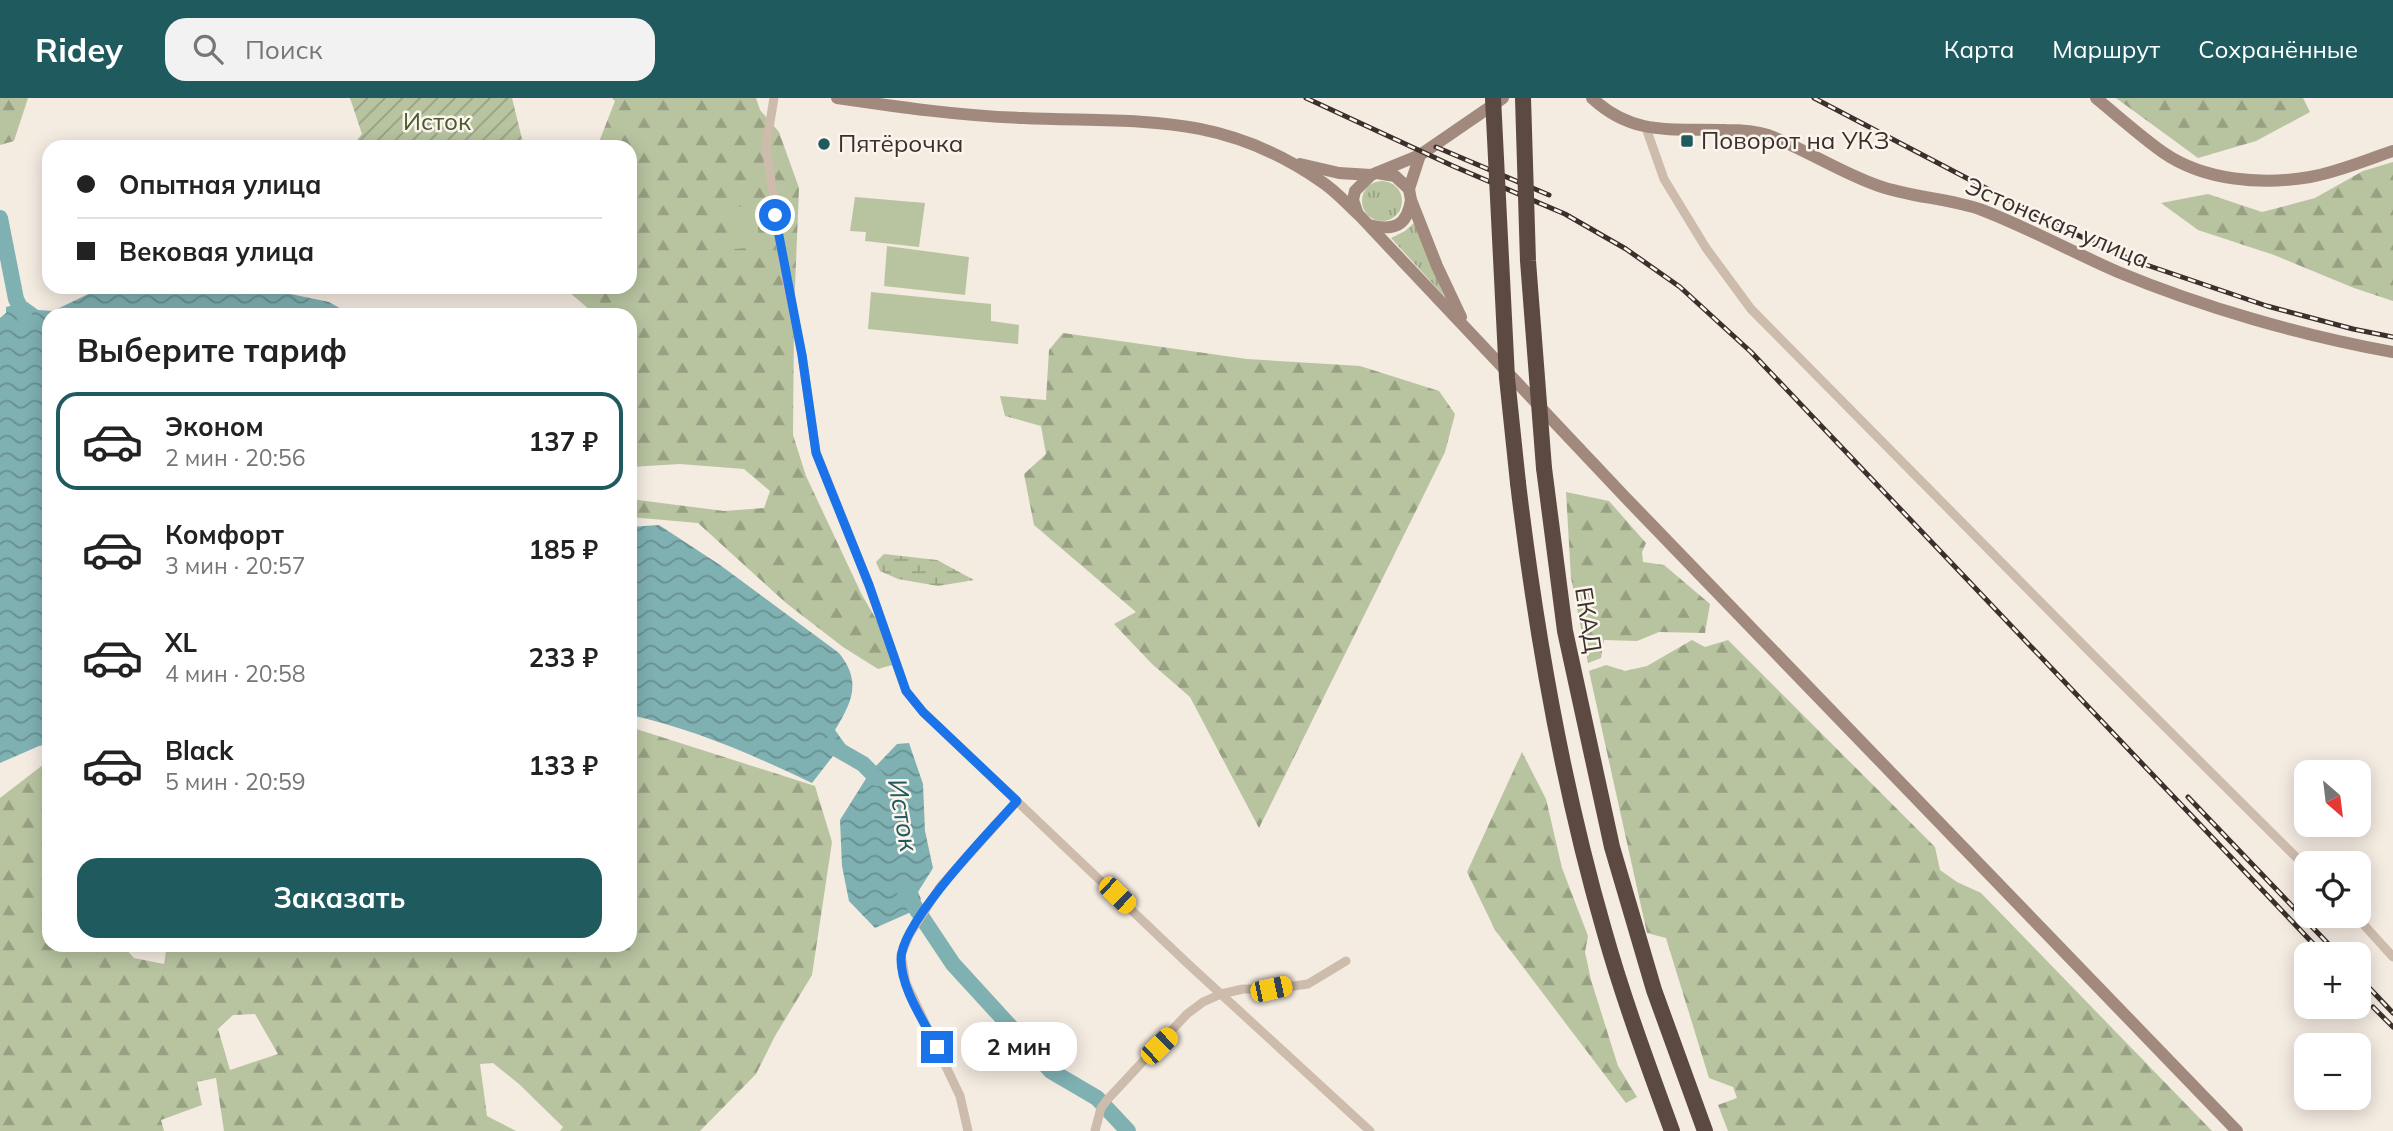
<!DOCTYPE html>
<html lang="ru">
<head>
<meta charset="utf-8">
<style>
	:root { --surface:#fff; --page:#f2f2f2; --text:#222; --muted:#767676; --line:#e0e0e0; --accent:#1f5a5e }
	body { margin:0; font-family:Mulish,sans-serif; background:var(--page); color:var(--text); height:100vh; display:flex; flex-direction:column; font-size:26px; white-space:nowrap }
	* { box-sizing:border-box; margin:0 }
	p { font-size:23px; color:var(--muted) }
	.icon { flex:none; width:38px; height:38px; fill:none; stroke:currentColor; stroke-width:2; stroke-linecap:round; stroke-linejoin:round }
	.map { position:relative; flex:1; overflow:hidden }
	.details { position:absolute; left:42px; top:210px; width:595px; height:644px; display:flex; flex-direction:column; background:var(--surface); border-radius:21px; box-shadow:0 4px 18px #0003 }
	.details>* { flex:none }
	.top-card { position:absolute; left:42px; top:42px; width:595px; height:154px; border-radius:21px; box-shadow:0 4px 18px #0003; display:grid; align-content:center; height:154px; padding:0 35px; background:var(--surface) }
	.needle { width:46px; rotate:152deg }
	.controls { position:absolute; left:2294px; top:662px; display:grid; gap:14px }
	.controls a { display:grid; place-items:center; width:77px; height:77px; border-radius:14px; background:var(--surface); box-shadow:0 4px 18px #0003; font-size:35px }
	.end { position:absolute; width:32px; height:32px; margin:-16px; border:9px solid #1a73e8; background:#fff; box-shadow:0 0 0 4px #fff }
	.from { border-radius:50% }
	.bubble { position:absolute; height:49px; border-radius:21px; background:var(--surface); box-shadow:0 4px 18px #0003; font-size:23px; font-weight:700; line-height:49px; text-align:center }
	.car { position:absolute; width:21px; height:42px; margin:-21px -10px; border-radius:9px; box-shadow:0 0 5px 2px #0007; background:linear-gradient(#f5c518 24%,#345 0 40%,#f5c518 0 76%,#345 0 86%,#f5c518 0) }
	.top-card b { display:flex; align-items:center; gap:24px; height:66px; font-size:26px }
	.top-card b+b { border-top:2px solid var(--line) }
	.top-card i { width:18px; height:18px; background:var(--text) }
	ul { padding:0; list-style:none }
	li { display:flex; align-items:center; gap:21px; height:98px; margin:0 14px 10px; padding:0 21px; border:4px solid transparent; border-radius:21px }
	li div { flex:1 }
	li b { display:block; font-size:26px }
	li em { font-style:normal; font-weight:700 }
	li.on { border-color:var(--accent) }
	li>.icon { width:63px; height:63px; stroke-width:1.5 }
	h2 { padding:0 35px; font-size:32px; line-height:84px }
	.action { display:flex; gap:14px; margin-top:auto; padding:14px 35px }
	.action a { flex:1; height:80px; border-radius:21px; background:var(--accent); color:#fff; font-size:28px; font-weight:700; line-height:80px; text-align:center }
	header { display:flex; align-items:center; gap:42px; box-sizing:border-box; height:98px; padding:0 35px; background:var(--accent); color:#fff }
	header strong { font-size:33px }
	nav { display:flex; gap:38px; margin-inline-start:auto; font-size:24px }
	.search { width:490px; height:63px; background:var(--page); display:flex; align-items:center; gap:18px; box-sizing:border-box; padding:0 24px; border-radius:21px; color:var(--muted); font-size:26px }
	.map>svg:first-child { display:block }
	.grass { fill:url(#grass-tufts) }
	.forest { fill:url(#forest-firs); fill-rule:evenodd }
	.wetland { fill:url(#wetland-marsh) }
	.park { fill:#b8c4a0 }
	.garden { fill:url(#garden-furrows) }
	.water { fill:url(#water-waves) }
	.lines { fill:none; stroke-linecap:round; stroke-linejoin:round }
	.river { stroke:#7fb0b2; stroke-width:16 }
	.street { stroke:#cdbbac; stroke-width:9 }
	.secondary { stroke:#a18a7d; stroke-width:12 }
	.highway { stroke:#5c4a42; stroke-width:16 }
	.rail-casing { stroke:#3b302b; stroke-width:5 }
	.rail { stroke:#fbf5ee; stroke-width:2.5; stroke-dasharray:8; stroke-linecap:butt }
	.highway-bridge { stroke:#5c4a42; stroke-width:16 }
	.route { stroke:#1a73e8; stroke-width:9 }
	.poi-dot { fill:#1f5a5e; stroke:#fbf5ee; stroke-width:2.5 }
	.labels { text-anchor:middle; stroke-width:5; stroke-linejoin:round; paint-order:stroke }
	.park-label { font-size:24px; fill:#4a5a2e; stroke:#fbf5ee }
	.poi-label { font-size:24px; fill:#3b302b; stroke:#fbf5ee; text-anchor:start }
	.street-label { font-size:24px; fill:#3b302b; stroke:#fbf5ee }
	.water-label { font-size:26px; font-style:italic; fill:#1f5a5e; stroke:#fbf5ee }
</style>
</head>
<body>
<header>
<strong>Ridey</strong>
<div class="search"><svg class="icon" aria-label="search" viewBox="0 0 24 24"><circle cx="10" cy="10" r="6"/><path d="M15 15l6 6"/></svg>Поиск</div>
<nav><a>Карта</a><a>Маршрут</a><a>Сохранённые</a></nav>
</header>
<div class="map">
<svg width="2393" height="1033" viewBox="0 0 2393 1033">
	<defs>
		<pattern id="grass-tufts" width="24" height="20" patternUnits="userSpaceOnUse" patternTransform="scale(1.75)"><rect width="24" height="20" fill="#b8c4a0"/><path d="M3 7l-1-3M5 7V3M7 7l1-3M15 17l-1-3M17 17v-4M19 17l1-3" fill="none" stroke="#97a083"/></pattern>
		<pattern id="forest-firs" width="22" height="20" patternUnits="userSpaceOnUse" patternTransform="scale(1.75)"><rect width="22" height="20" fill="#b8c4a0"/><path d="M5 1l3.5 6h-7zM16 11l3.5 6h-7z" fill="#97a083"/></pattern>
		<pattern id="wetland-marsh" width="20" height="14" patternUnits="userSpaceOnUse" patternTransform="scale(1.75)"><rect width="20" height="14" fill="#b8c4a0"/><path d="M1 5h8M5 5V1M11 12h8M15 12V8" fill="none" stroke="#97a083"/></pattern>
		<pattern id="garden-furrows" width="10" height="10" patternUnits="userSpaceOnUse" patternTransform="scale(1.75)"><rect width="10" height="10" fill="#b8c4a0"/><path d="M-1 1l2-2M0 10L10 0M9 11l2-2" fill="none" stroke="#97a083"/></pattern>
		<pattern id="water-waves" width="16" height="10" patternUnits="userSpaceOnUse" patternTransform="scale(1.75)"><rect width="16" height="10" fill="#7fb0b2"/><path d="M0 5q4-4 8 0t8 0" fill="none" stroke="#699091"/></pattern>
	</defs>
	<rect width="100%" height="100%" fill="#f4ebe1"/>
	<g class="grass">
		<circle cx="1382" cy="103" r="20"/>
		<path d="M 1414,125 L 1444,198 L 1391,140 L 1405,133 Z"/>
	</g>
	<g class="forest">
		<path d="M 0,0 L 28,0 L 14,43 L 0,47 Z"/>
		<path d="M 612,0 L 756,0 L 760,12 L 779,34 L 799,90 L 794,213 L 793,337 L 806,378 L 862,497 L 880,528 L 892,567 L 878,571 L 843,549 L 786,505 L 698,425 L 630,419 L 630,401 L 724,413 L 764,410 L 770,393 L 744,371 L 680,366 L 630,369 L 630,217 L 590,217 L 590,212 L 563,189 L 630,189 L 630,49 L 597,49 L 615,3 Z"/>
		<path d="M 2116,0 L 2303,0 L 2310,14 L 2256,43 L 2198,60 Z"/>
		<path d="M 2393,64 L 2393,203 L 2354,190 L 2274,157 L 2198,132 L 2161,105 L 2208,96 L 2262,114 L 2315,100 L 2363,73 Z"/>
		<path d="M 1063,235 L 1247,261 L 1360,268 L 1439,293 L 1455,316 L 1445,354 L 1259,730 L 1190,599 L 1152,566 L 1114,526 L 1136,514 L 1034,427 L 1024,376 L 1046,356 L 1041,328 L 1005,318 L 1000,298 L 1046,302 L 1049,252 Z"/>
		<path d="M 1566,394 L 1609,403 L 1646,445 L 1642,454 L 1643,464 L 1664,467 L 1710,506 L 1705,535 L 1659,534 L 1637,543 L 1604,542 L 1601,560 L 1588,565 L 1571,480 Z"/>
		<path d="M 1692,542 L 1705,549 L 1728,542 L 1935,749 L 1940,772 L 1957,784 L 1981,795 L 2212,1033 L 1728,1033 L 1718,1007 L 1737,1000 L 1733,989 L 1709,980 L 1666,840 L 1647,835 L 1589,573 L 1606,567 L 1625,573 L 1647,568 Z"/>
		<path d="M 630,629 L 815,688 L 832,744 L 812,877 L 775,938 L 756,976 L 700,1033 L 560,1033 L 563,1029 L 519,986 L 493,965 L 480,966 L 487,1018 L 516,1033 L 224,1033 L 216,980 L 197,984 L 202,1007 L 161,1022 L 164,1033 L 0,1033 L 0,700 L 48,663 L 49,847 L 122,847 L 134,860 L 164,866 L 167,847 L 630,847 ZM 255,916 L 278,956 L 230,972 L 218,931 L 233,917 Z"/>
		<path d="M 1522,654 L 1546,701 L 1562,770 L 1588,838 L 1585,854 L 1591,882 L 1618,968 L 1637,999 L 1626,1005 L 1495,832 L 1467,774 Z"/>
	</g>
	<path class="wetland" d="M 884,456 L 937,462 L 974,482 L 938,488 L 898,481 L 880,473 L 876,464 Z"/>
	<g class="park">
		<path d="M 855,99 L 925,105 L 919,149 L 865,143 L 866,134 L 850,133 Z"/>
		<path d="M 757,108 L 759,149 L 735,151 L 733,109 Z"/>
		<path d="M 887,148 L 969,159 L 965,197 L 884,188 Z"/>
		<path d="M 871,194 L 991,206 L 991,223 L 1019,227 L 1018,246 L 868,231 Z"/>
	</g>
	<path class="garden" d="M 350,0 L 512,0 L 524,49 L 351,49 L 362,36 Z"/>
	<g class="water">
		<path d="M 103,189 L 257,189 L 329,204 L 352,217 L 49,217 L 49,646 L 39,648 L 0,665 L 0,220 L 6,215 L 6,209 L 14,207 L 13,202 L 19,200 L 20,205 L 27,204 L 38,212 L 53,213 Z"/>
		<path d="M 659,427 L 720,467 L 839,555 C 862,584 852,604 835,632 L 850,653 L 843,660 L 833,658 L 812,685 C 753,657 694,631 630,617 L 630,429 Z"/>
		<path d="M 909,645 L 923,686 L 925,733 L 933,770 L 918,794 L 921,801 L 918,811 L 875,830 L 849,803 L 842,768 L 840,722 L 867,679 L 862,669 L 866,662 L 876,668 L 897,646 Z"/>
	</g>
	<g class="lines">
		<g class="river">
			<path d="M 0,120 L 16,201 L 25,219"/>
			<path d="M 830,647 L 863,666 L 877,680"/>
			<path d="M 905,794 L 953,866 L 1051,973 L 1097,1000 L 1128,1033"/>
		</g>
		<g class="street">
			<path d="M 774,0 L 766,48 L 784,171 L 802,257 L 816,354 L 869,487 L 906,593 L 923,614 L 1186,864 L 1370,1033"/>
			<path d="M 1646,30 L 1664,81 L 1706,150 L 1751,211 L 2094,558 L 2306,769"/>
			<path d="M 2355,817 L 2393,859"/>
			<path d="M 968,1033 L 960,998 L 906,885 L 901,857 L 909,837 L 940,789 L 1017,703"/>
			<path d="M 1095,1033 L 1101,1010 L 1107,1002 L 1187,916 L 1203,904 L 1221,896 L 1243,891 L 1271,891 L 1308,886 L 1346,863"/>
		</g>
		<g class="secondary">
			<path d="M 837,0 C 899,9 961,18 1023,20 C 1136,25 1219,13 1319,82 C 1334,91 1346,105 1359,117 L 1625,399 L 2237,1033"/>
			<path d="M 1592,0 C 1634,39 1673,30 1726,32 C 1740,32 1755,33 1768,37 C 1807,52 1841,75 1879,88 C 1913,100 1949,100 1982,112 C 2029,130 2072,154 2118,174 C 2202,209 2303,238 2393,254"/>
			<path d="M 2096,0 C 2118,18 2140,38 2164,55 C 2205,83 2262,87 2310,79 C 2338,74 2366,62 2393,53"/>
			<path d="M 1420,57 L 1409,91 L 1411,102 L 1437,168 L 1461,219"/>
			<path d="M 1300,66 L 1339,75 L 1371,77"/>
			<path d="M 1377,75 L 1395,78 L 1409,91"/>
			<path d="M 1357,114 L 1353,102 L 1355,93 L 1371,77 L 1420,57 L 1503,0"/>
			<path d="M 1369,127 C 1393,133 1407,129 1411,102"/>
		</g>
		<g class="highway">
			<path d="M 1544,370 L 1565,533 L 1612,749 L 1654,892 L 1705,1033"/>
			<path d="M 1518,385 C 1536,536 1562,686 1604,832 C 1623,900 1648,967 1672,1033"/>
		</g>
		<defs>
			<g id="rail">
				<path d="M 1306,0 L 1453,68 L 1565,116 L 1626,151 L 1680,189 L 1751,254 L 2323,856"/>
				<path d="M 1814,0 L 2060,129 L 2132,162 L 2267,208 L 2353,231 L 2393,239"/>
				<path d="M 1436,49 L 1549,97"/>
				<path d="M 2188,699 L 2338,856"/>
				<path d="M 2359,879 L 2393,915"/>
				<path d="M 2373,909 L 2393,929"/>
			</g>
		</defs>
		<use href="#rail" class="rail-casing"/>
		<use href="#rail" class="rail"/>
		<g class="highway-bridge">
			<path d="M 1493,0 L 1507,280 L 1518,385"/>
			<path d="M 1523,0 L 1528,163 L 1544,370"/>
		</g>
	</g>
	<g class="lines">
		<path class="route" d="M 775,117 L 802,257 L 816,355 L 869,487 L 906,593 L 923,614 L 1017,703 C 991,732 901,824 901,861 C 901,891 924,923 937,949"/>
	</g>
	<g class="poi-dot">
		<rect x="1680" y="36" width="14" height="14" rx="3.5"/>
		<circle cx="824" cy="46" r="7"/>
	</g>
	<g class="labels">
		<g class="park-label">
			<text x="437" y="32">Исток</text>
		</g>
		<g class="poi-label">
			<text x="1701" y="51">Поворот на УКЗ</text>
			<text x="838" y="54">Пятёрочка</text>
		</g>
		<g class="street-label">
			<text transform="translate(2057 125) rotate(23)" y="8">Эстонская улица</text>
			<text transform="translate(1588 522) rotate(81)" y="8">ЕКАД</text>
		</g>
		<g class="water-label">
			<text transform="translate(903 717) rotate(80)" y="9">Исток</text>
		</g>
	</g>
</svg>
<div class="controls">
<a><svg class="needle" viewBox="-14 -14 28 28"><path d="M0-13l5 13h-10z" fill="#e53935"/><path d="M0 13l5-13h-10z" fill="#767676"/></svg></a>
<a><svg class="icon" aria-label="locate" viewBox="0 0 24 24"><circle cx="12" cy="12" r="6"/><path d="M12 2v4M12 18v4M2 12h4M18 12h4"/></svg></a>
<a>+</a>
<a>−</a>
</div>
<i class="end from" style="left:775px;top:117px"></i>
<i class="end" style="left:937px;top:949px"></i>
<div class="bubble" style="left:961px;top:924px;width:116px">2 мин</div>
<i class="car" style="left:1117px;top:797px;rotate:134deg"></i>
<i class="car" style="left:1271px;top:891px;rotate:78deg"></i>
<i class="car" style="left:1159px;top:948px;rotate:46deg"></i>
<div class="top-card">
<b><i class="from"></i>Опытная улица</b>
<b><i></i>Вековая улица</b>
</div>
<section class="details">
<h2>Выберите тариф</h2>
<ul>
<li class="on"><svg class="icon" aria-label="car" viewBox="0 0 24 24"><path d="M5 17H2v-5l4-1 3-4h7l3 4 3 1v5h-3M9 17h6M6 11h13"/><circle cx="7" cy="17" r="2"/><circle cx="17" cy="17" r="2"/></svg><div><b>Эконом</b><p>2 мин · 20:56</p></div><em>137 ₽</em></li>
<li><svg class="icon" aria-label="car" viewBox="0 0 24 24"><path d="M5 17H2v-5l4-1 3-4h7l3 4 3 1v5h-3M9 17h6M6 11h13"/><circle cx="7" cy="17" r="2"/><circle cx="17" cy="17" r="2"/></svg><div><b>Комфорт</b><p>3 мин · 20:57</p></div><em>185 ₽</em></li>
<li><svg class="icon" aria-label="car" viewBox="0 0 24 24"><path d="M5 17H2v-5l4-1 3-4h7l3 4 3 1v5h-3M9 17h6M6 11h13"/><circle cx="7" cy="17" r="2"/><circle cx="17" cy="17" r="2"/></svg><div><b>XL</b><p>4 мин · 20:58</p></div><em>233 ₽</em></li>
<li><svg class="icon" aria-label="car" viewBox="0 0 24 24"><path d="M5 17H2v-5l4-1 3-4h7l3 4 3 1v5h-3M9 17h6M6 11h13"/><circle cx="7" cy="17" r="2"/><circle cx="17" cy="17" r="2"/></svg><div><b>Black</b><p>5 мин · 20:59</p></div><em>133 ₽</em></li>
</ul>
<div class="action"><a>Заказать</a></div>
</section>
</div>
</body>
</html>
